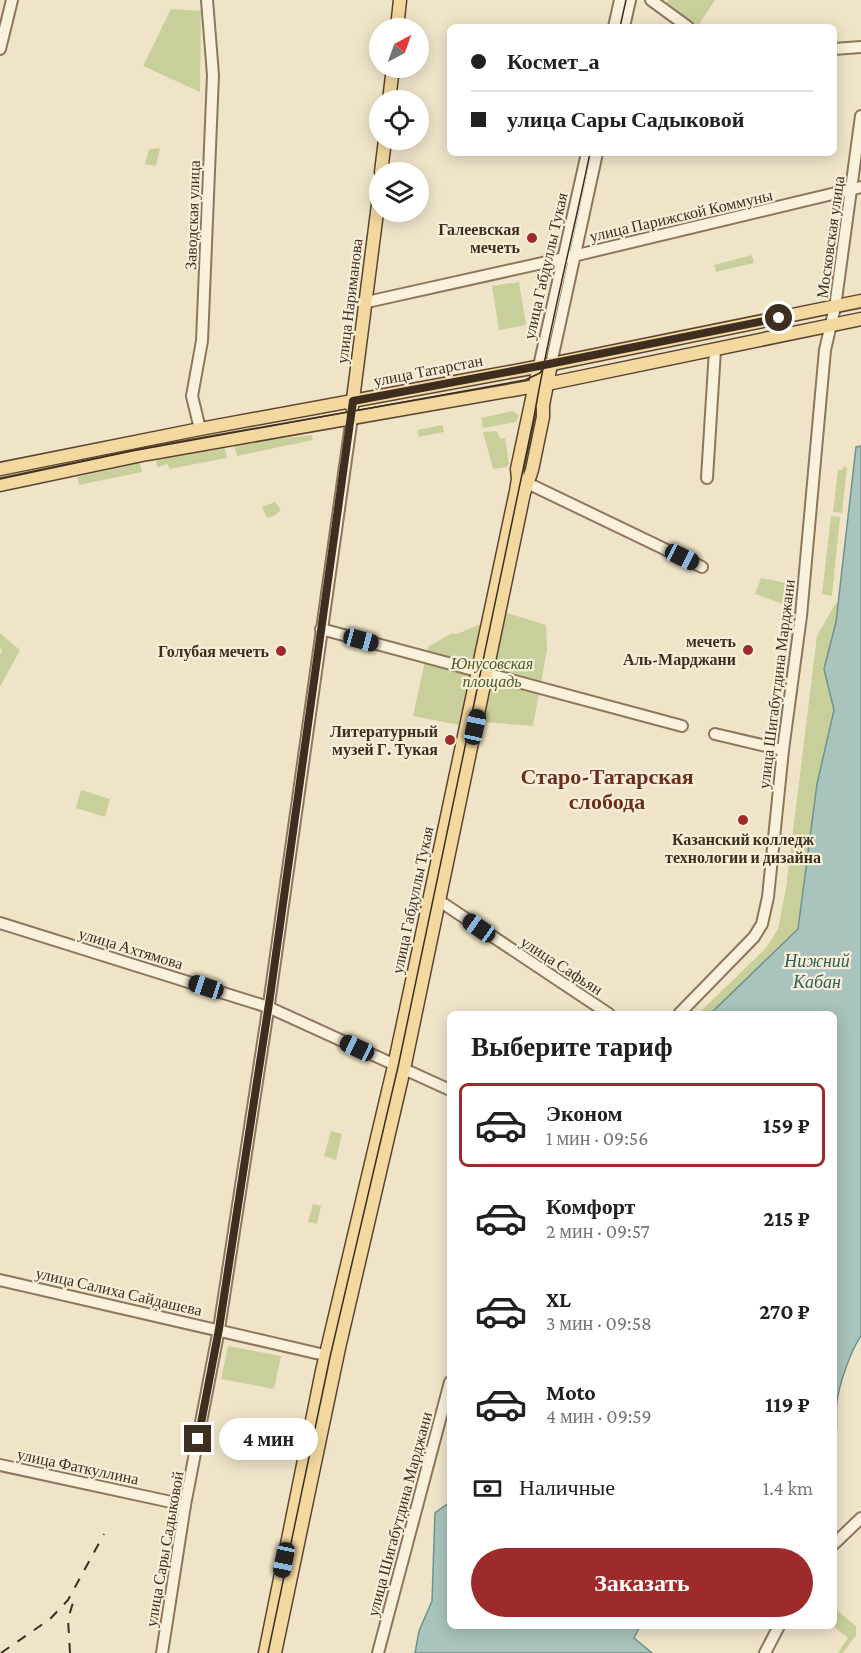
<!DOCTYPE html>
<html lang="ru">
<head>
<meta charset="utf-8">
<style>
	:root { --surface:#fff; --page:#f2f2f2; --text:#202124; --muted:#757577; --line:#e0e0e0; --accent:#9e2a2b }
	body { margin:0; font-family:"Crimson Pro",serif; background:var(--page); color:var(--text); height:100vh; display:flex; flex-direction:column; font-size:22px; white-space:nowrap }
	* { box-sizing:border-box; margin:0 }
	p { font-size:20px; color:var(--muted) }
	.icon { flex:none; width:33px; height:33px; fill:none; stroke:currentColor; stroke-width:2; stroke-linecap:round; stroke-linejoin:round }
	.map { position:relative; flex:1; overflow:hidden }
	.drawer { position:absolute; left:447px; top:1011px; width:390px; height:618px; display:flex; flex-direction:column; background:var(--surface); border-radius:9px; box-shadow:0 3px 15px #0003 }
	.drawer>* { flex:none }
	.hud { position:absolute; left:447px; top:24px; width:390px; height:132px; border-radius:9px; box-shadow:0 3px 15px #0003; display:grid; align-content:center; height:132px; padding:0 24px; background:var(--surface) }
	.needle { width:39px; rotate:41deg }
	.controls { position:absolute; left:369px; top:18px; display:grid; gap:12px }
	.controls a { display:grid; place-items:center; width:60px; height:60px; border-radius:50%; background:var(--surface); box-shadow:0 3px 15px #0003; font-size:30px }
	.end { position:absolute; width:27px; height:27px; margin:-14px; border:8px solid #3d2e20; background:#fff; box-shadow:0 0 0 3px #fff }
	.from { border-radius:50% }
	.bubble { position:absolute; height:42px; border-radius:21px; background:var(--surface); box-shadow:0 3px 15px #0003; font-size:20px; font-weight:700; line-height:42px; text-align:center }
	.car { position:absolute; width:18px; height:36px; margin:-18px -9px; border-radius:8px; box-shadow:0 0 4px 2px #0007; background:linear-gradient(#222 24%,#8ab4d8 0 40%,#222 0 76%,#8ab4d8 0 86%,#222 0) }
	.hud b { display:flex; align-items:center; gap:21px; height:57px; font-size:22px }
	.hud b+b { border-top:2px solid var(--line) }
	.hud i { width:15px; height:15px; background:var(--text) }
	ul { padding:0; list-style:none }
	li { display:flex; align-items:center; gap:18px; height:84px; margin:0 12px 9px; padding:0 12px; border:3px solid transparent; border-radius:9px }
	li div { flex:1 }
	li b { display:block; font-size:22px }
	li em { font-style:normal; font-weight:700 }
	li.current { border-color:var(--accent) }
	li>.icon { width:54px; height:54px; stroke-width:1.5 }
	h2 { padding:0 24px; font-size:27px; line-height:72px }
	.pay { display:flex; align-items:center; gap:15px; height:66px; padding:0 24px; font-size:22px }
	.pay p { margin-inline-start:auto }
	.primary-button { display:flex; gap:12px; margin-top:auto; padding:12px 24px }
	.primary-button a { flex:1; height:69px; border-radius:36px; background:var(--accent); color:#fff; font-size:24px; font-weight:700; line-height:69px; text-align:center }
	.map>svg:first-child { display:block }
	.green { fill:#c9cf9b }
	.water { fill:#a9c4bc; stroke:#6f938a; stroke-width:1.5 }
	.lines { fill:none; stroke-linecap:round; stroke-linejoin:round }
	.minor-casing { stroke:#8d765c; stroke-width:14 }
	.major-casing { stroke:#5b4430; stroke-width:15 }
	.minor { stroke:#faf1dc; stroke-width:10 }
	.major { stroke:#f3d9a0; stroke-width:12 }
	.tram { stroke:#3d2e20; stroke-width:1.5 }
	.rail { stroke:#3d2e20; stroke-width:2; stroke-dasharray:10 10; stroke-linecap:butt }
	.route { stroke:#3d2e20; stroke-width:8 }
	.poi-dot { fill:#9e2a2b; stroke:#f7eed8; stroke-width:2 }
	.labels { text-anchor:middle; stroke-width:4.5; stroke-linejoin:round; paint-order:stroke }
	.street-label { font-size:16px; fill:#3d2e20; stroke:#f7eed8 }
	.poi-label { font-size:16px; font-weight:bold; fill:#3d2e20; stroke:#f7eed8; text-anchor:end }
	.park-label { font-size:16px; font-style:italic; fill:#4d5a26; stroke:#f7eed8 }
	.water-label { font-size:18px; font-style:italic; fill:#2f5d5a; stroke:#f7eed8 }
	.district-label { font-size:22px; font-weight:bold; fill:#6b2e1e; stroke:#f7eed8 }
</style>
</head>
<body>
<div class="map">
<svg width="861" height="1653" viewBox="0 0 861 1653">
	<rect width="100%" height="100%" fill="#f0e4c8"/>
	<g class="green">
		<path d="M 668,0 L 715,0 L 698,26 L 666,5 Z"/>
		<path d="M 171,9 L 201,11 L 200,92 L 143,66 Z"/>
		<path d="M 160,148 L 156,166 L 145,164 L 149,149 Z"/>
		<path d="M 752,255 L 754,263 L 716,272 L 714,265 Z"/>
		<path d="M 519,282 L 526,325 L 499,330 L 492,286 Z"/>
		<path d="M 512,411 L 519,415 L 516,422 L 483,428 L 481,418 Z"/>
		<path d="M 442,425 L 444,432 L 419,437 L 417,430 Z"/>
		<path d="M 497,431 L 500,439 L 505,438 L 509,464 L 507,467 L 493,469 L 483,432 Z"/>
		<path d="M 312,435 L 313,440 L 237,456 L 234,444 Z"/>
		<path d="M 224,445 L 227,458 L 169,469 L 168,464 L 157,467 L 156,460 Z"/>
		<path d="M 140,463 L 142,472 L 79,485 L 77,477 Z"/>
		<path d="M 844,466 L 847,468 L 842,513 L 833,512 L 838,470 L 842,470 Z"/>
		<path d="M 275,502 L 281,510 L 274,516 L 267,518 L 262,507 Z"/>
		<path d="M 831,516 L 840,517 L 832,596 L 822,594 Z"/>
		<path d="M 761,578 L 792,584 L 789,606 L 755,594 Z"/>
		<path d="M 839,603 L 836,622 L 824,669 L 834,710 L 817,784 L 798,929 L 710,1014 L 698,1014 L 766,948 L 778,929 L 786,888 L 817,636 L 835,604 Z"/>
		<path d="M 507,613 L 546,625 L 547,650 L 533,726 L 460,720 L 459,725 L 413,716 L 428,647 L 452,633 L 457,634 Z"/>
		<path d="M 0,633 L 20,650 L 0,687 L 0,655 L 2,651 L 0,648 Z"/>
		<path d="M 81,790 L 110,799 L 105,817 L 76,808 Z"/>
		<path d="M 331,1131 L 342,1134 L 336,1160 L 324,1156 Z"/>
		<path d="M 313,1204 L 321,1206 L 317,1224 L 308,1222 Z"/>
		<path d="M 228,1346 L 281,1356 L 274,1389 L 221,1379 Z"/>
		<path d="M 834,1608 L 856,1626 L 856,1635 L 843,1653 L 838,1653 L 848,1638 L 833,1626 Z"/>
	</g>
	<g class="water">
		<path d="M 861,446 L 861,1336 C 851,1350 839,1384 837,1402 C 835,1416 839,1429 834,1443 L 834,1014 L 710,1014 L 798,929 L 817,784 L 834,710 L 824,669 L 836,622 L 856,447 Z"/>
		<path d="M 450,1502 L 450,1626 L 640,1626 L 634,1638 L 652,1653 L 415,1653 L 419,1631 L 432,1601 L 435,1513 Z"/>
	</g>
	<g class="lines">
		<defs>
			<g id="minor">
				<path d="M 651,0 L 688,27"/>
				<path d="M 614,27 L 620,0"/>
				<path d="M 624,27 L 630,0"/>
				<path d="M 0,49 L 12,0"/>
				<path d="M 834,49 L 861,47"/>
				<path d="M 367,302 L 565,258 L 861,187"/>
				<path d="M 551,364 L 597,153"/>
				<path d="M 539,366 L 587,153"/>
				<path d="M 200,429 L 192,396 L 202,341 L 213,75 L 207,0"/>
				<path d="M 707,478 L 715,350"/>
				<path d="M 521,480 L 702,567"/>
				<path d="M 321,629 L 682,726"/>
				<path d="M 715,734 L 783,750"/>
				<path d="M 432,896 L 609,1014"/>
				<path d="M 0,923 L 268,1007 L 450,1090"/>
				<path d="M 679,1014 L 754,937 L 762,924 L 768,897 L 783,750 L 801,616 L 825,350 L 835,307 L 861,116"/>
				<path d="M 0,1280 L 333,1357"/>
				<path d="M 0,1465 L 185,1505"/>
				<path d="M 834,1544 L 861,1518"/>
				<path d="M 162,1653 L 185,1505 L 219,1329 L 270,997 L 352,417"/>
				<path d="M 378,1653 L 450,1382"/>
				<path d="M 765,1653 L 779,1626"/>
			</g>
			<g id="major">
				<path d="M 397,28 L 400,0"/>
				<path d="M 389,100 L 393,68"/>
				<path d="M 381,172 L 385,140"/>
				<path d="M 352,407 L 380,189"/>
				<path d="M 0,469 L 200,429 L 542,366 L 861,301"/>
				<path d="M 0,485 L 147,454 L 547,384 L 861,319"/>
				<path d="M 265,1653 L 322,1371 L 394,1066 L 516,491 L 518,479 L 517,469 L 539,366"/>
				<path d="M 275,1653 L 339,1348 L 404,1069 L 524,493 L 532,470 L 543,417 L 543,405 L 551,364"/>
			</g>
		</defs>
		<use href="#minor" class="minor-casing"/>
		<use href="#major" class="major-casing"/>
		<use href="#minor" class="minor"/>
		<use href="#major" class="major"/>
		<g class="tram">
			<path d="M 620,27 L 626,0"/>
			<path d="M 0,479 L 132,451 L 525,380 L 540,373 L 543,368"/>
			<path d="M 268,1653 L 330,1357 L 398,1067 L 534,417 C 549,328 572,241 590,153"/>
		</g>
		<g class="rail">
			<path d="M 1,1653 L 50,1619 L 68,1600 L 104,1534"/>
			<path d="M 70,1653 L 68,1619 L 75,1596"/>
		</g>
	</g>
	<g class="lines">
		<path class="route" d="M 198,1439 L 219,1329 L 270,997 L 353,401 L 539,366 L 779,318"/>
	</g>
	<g class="poi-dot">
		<circle cx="532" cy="238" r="6"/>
		<circle cx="748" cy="650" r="6"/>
		<circle cx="281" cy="651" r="6"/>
		<circle cx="450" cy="740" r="6"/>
		<circle cx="743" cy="820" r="6"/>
	</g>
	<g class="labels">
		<g class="street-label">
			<text transform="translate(192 215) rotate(-88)" y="6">Заводская улица</text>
			<text transform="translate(681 215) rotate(-13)" y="6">улица Парижской Коммуны</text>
			<text transform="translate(830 237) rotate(-82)" y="6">Московская улица</text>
			<text transform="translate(545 266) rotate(-77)" y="6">улица Габдуллы Тукая</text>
			<text transform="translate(349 301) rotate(-83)" y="6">улица Нариманова</text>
			<text transform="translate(428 370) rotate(-11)" y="6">улица Татарстан</text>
			<text transform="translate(776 684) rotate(-83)" y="6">улица Шигабутдина Марджани</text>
			<text transform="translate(412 900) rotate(-78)" y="6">улица Габдуллы Тукая</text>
			<text transform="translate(131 948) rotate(17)" y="6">улица Ахтямова</text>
			<text transform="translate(562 965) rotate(33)" y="6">улица Сафьян</text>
			<text transform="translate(119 1291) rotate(13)" y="6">улица Салиха Сайдашева</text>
			<text transform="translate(78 1466) rotate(12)" y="6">улица Фаткуллина</text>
			<text transform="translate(399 1514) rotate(-75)" y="6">улица Шигабутдина Марджани</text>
			<text transform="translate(164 1549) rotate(-80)" y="6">улица Сары Садыковой</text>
		</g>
		<g class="poi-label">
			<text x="520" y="235">Галеевская<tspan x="520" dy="18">мечеть</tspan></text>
			<text x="736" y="647">мечеть<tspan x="736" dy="18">Аль-Марджани</tspan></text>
			<text x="269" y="657">Голубая мечеть</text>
			<text x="438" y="737">Литературный<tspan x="438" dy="18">музей Г. Тукая</tspan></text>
			<text x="743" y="845" text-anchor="middle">Казанский колледж<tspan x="743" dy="18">технологии и дизайна</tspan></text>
		</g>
		<g class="park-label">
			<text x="492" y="669">Юнусовская<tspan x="492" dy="18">площадь</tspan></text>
		</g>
		<g class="water-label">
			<text x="817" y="967">Нижний<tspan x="817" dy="21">Кабан</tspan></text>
		</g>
		<g class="district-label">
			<text x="607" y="784">Старо-Татарская<tspan x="607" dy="25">слобода</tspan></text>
		</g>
	</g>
</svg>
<div class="controls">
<a><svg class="needle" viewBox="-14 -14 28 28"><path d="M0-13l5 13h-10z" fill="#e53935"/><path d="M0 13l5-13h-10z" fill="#757577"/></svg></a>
<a><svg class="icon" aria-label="locate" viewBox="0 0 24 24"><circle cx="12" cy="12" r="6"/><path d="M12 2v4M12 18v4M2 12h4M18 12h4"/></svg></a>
<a><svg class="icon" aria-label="layers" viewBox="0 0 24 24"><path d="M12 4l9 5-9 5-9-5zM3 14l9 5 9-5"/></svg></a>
</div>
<i class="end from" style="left:779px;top:318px"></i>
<i class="end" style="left:198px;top:1439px"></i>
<div class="bubble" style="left:219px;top:1418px;width:99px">4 мин</div>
<i class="car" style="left:682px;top:557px;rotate:116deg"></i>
<i class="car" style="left:361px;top:640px;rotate:105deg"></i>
<i class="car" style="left:475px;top:727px;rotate:12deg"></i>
<i class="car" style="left:479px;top:928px;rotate:305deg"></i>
<i class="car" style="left:206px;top:987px;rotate:288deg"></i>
<i class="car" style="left:357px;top:1048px;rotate:295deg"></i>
<i class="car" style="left:284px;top:1560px;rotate:192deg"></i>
<div class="hud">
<b><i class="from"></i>Космет_а</b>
<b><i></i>улица Сары Садыковой</b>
</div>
<section class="drawer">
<h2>Выберите тариф</h2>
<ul>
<li class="current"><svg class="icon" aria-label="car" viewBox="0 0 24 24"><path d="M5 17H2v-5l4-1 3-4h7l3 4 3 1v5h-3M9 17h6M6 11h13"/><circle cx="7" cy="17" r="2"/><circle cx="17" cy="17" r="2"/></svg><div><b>Эконом</b><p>1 мин · 09:56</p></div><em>159 ₽</em></li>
<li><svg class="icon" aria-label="car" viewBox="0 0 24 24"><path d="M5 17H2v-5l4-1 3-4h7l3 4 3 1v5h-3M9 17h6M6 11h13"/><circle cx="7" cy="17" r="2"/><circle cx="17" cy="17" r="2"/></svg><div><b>Комфорт</b><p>2 мин · 09:57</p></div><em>215 ₽</em></li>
<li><svg class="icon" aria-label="car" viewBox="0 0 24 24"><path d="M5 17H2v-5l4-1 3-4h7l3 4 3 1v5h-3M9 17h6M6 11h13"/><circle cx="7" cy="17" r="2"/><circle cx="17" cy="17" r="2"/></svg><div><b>XL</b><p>3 мин · 09:58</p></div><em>270 ₽</em></li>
<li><svg class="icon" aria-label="car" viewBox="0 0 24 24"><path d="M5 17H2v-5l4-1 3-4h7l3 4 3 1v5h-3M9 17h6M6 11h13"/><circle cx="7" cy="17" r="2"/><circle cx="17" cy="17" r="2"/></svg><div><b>Moto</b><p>4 мин · 09:59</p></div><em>119 ₽</em></li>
</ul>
<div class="pay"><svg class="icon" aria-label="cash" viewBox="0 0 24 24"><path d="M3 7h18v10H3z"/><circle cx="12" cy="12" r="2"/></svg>Наличные<p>1.4 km</p></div>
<div class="primary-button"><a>Заказать</a></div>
</section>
</div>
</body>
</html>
